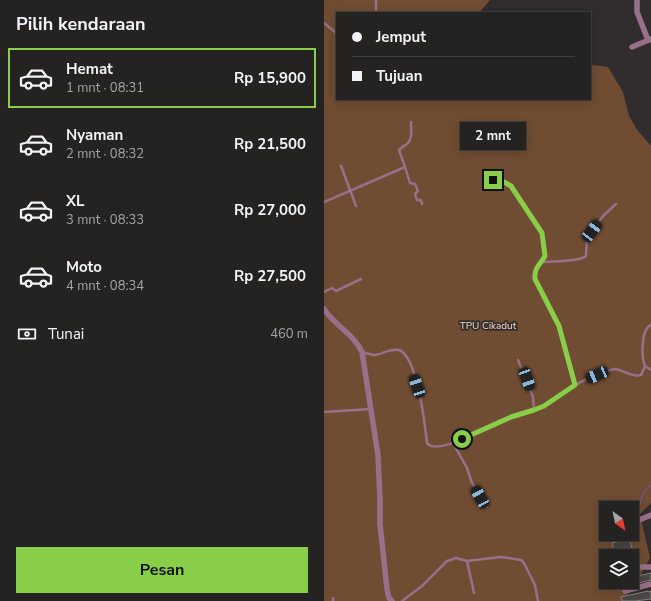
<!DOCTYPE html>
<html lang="id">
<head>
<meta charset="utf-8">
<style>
	:root { --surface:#252222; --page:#312f2f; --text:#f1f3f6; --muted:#a3a4a5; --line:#423f40; --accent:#89ce48 }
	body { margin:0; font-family:"Nunito Sans",sans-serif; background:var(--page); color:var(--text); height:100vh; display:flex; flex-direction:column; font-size:15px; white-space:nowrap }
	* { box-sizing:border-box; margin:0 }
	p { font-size:13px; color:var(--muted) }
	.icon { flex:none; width:22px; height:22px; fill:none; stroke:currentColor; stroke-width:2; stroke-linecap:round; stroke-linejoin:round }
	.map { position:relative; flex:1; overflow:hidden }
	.details { display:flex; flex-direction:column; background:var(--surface); width:324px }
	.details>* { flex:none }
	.guide { position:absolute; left:12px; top:12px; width:255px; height:88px; border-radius:0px; box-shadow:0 2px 10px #0003,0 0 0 1px var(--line); display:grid; align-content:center; height:88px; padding:0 16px; background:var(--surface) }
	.needle { width:26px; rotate:147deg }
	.controls { position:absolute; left:275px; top:501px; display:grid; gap:8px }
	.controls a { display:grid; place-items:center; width:40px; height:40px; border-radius:0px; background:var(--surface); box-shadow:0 2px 10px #0003,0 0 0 1px var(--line); font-size:20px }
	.end { position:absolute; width:18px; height:18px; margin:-9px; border:5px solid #89ce48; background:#111; box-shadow:0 0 0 2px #111 }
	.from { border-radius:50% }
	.bubble { position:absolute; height:28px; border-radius:0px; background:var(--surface); box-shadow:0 2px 10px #0003,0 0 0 1px var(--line); font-size:13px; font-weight:700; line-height:28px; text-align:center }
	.car { position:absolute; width:12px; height:24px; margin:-12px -6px; border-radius:5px; box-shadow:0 0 3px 1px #0007; background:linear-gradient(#222 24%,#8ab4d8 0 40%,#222 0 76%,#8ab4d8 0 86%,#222 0) }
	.guide b { display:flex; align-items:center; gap:14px; height:38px; font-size:15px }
	.guide b+b { border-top:1px solid var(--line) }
	.guide i { width:10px; height:10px; background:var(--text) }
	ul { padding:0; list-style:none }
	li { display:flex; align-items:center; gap:12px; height:60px; margin:0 8px 6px; padding:0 8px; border:2px solid transparent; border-radius:0px }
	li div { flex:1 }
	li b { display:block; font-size:15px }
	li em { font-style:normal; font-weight:700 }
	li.selected { border-color:var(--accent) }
	li>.icon { width:36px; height:36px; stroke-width:1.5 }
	h2 { padding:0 16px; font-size:18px; line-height:48px }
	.pay { display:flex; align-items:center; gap:10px; height:44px; padding:0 16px; font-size:15px }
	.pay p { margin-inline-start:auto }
	.primary-button { display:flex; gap:8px; margin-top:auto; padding:8px 16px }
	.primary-button a { flex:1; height:46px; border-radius:0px; background:var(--accent); color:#111; font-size:16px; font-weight:700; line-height:46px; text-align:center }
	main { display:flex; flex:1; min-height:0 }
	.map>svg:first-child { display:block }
	.green { fill:#6f4c32; fill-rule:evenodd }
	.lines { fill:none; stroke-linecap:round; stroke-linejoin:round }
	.stream { stroke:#74557f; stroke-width:1.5 }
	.building { fill:#4b4746; stroke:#878282 }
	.service { stroke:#987089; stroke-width:2.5 }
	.minor { stroke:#987089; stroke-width:5.5 }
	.route { stroke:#89ce48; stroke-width:5 }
	.labels { text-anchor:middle; stroke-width:3.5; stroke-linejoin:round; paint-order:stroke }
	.park-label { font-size:10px; fill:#f7dac6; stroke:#312d2e }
</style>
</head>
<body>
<main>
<section class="details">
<h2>Pilih kendaraan</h2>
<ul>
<li class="selected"><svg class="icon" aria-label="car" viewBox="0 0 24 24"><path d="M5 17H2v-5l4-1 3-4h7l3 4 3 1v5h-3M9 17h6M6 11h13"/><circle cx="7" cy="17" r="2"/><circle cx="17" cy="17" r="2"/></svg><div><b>Hemat</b><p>1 mnt · 08:31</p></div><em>Rp 15,900</em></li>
<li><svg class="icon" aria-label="car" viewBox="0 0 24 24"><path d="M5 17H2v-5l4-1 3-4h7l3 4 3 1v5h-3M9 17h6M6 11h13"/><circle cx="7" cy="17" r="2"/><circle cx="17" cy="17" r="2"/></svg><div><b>Nyaman</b><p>2 mnt · 08:32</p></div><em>Rp 21,500</em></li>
<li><svg class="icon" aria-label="car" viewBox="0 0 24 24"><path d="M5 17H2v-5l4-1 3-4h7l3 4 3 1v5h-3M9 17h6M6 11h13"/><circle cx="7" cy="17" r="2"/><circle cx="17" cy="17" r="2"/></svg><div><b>XL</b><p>3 mnt · 08:33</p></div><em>Rp 27,000</em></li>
<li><svg class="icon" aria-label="car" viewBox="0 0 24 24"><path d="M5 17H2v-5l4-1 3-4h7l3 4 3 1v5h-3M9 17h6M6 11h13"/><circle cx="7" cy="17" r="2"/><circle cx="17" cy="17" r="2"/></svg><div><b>Moto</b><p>4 mnt · 08:34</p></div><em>Rp 27,500</em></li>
</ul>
<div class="pay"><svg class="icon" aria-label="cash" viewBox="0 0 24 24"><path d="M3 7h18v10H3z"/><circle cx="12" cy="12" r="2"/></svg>Tunai<p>460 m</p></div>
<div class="primary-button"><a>Pesan</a></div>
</section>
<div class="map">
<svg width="327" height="601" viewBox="0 0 327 601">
	<rect width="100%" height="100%" fill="#312d2e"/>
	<path class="green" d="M 0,0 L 166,0 L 155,13 L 13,13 L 13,99 L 266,99 L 266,66 L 269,65 L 284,67 L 299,92 L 305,116 L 314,131 L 327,146 L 327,503 L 316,514 L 326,558 L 315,578 L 303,595 L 305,601 L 0,601 ZM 282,508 L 308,508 L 308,534 L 282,534 ZM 282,556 L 308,556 L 308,582 L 282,582 Z"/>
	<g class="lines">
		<path class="stream" d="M 315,511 C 316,501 318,491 327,485"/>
	</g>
	<g class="building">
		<path d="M 305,539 L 308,548 L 306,549 L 308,556 L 294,556 L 293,552 L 291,553 L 288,543 Z"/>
		<path d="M 327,573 L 327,580 L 290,589 L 288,582 L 308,582 L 308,577 Z"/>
		<path d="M 324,591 L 324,592 L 327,591 L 327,599 L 311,601 L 298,601 L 297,597 Z"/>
	</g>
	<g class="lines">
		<g class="service">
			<path d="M 52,13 L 52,0"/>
			<path d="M 0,23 L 11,32 L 13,37"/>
			<path d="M 17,166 L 32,206"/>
			<path d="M 81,167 L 75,150 C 78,147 80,146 83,144 C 89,139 87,129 87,122"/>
			<path d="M 161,179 L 180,182 L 187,186 L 218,233 L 221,256 C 216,265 210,268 211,279 L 235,326 L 251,385"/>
			<path d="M 0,202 L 81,167 L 86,183 L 91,184 L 94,191 L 91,194 L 93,200 L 97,200 L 98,204"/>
			<path d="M 218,262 C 228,261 255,262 262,256 L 263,237 L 280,215 L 292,204"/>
			<path d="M 0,292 L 8,288 L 12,291 L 37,279"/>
			<path d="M 38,352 C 42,353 47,355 51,355 C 58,354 67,348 75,350 C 93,356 101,425 103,443 C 111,455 151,433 162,428 C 170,424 179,420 187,417 C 198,413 209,412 219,406 C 229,400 239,392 250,386 C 261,379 274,374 286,370 C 297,366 304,378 317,375 L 321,366 C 317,357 317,329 327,325"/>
			<path d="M 194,360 L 209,397 L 210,410"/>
			<path d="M 321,366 L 327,370"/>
			<path d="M 0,412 L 47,409"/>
			<path d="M 129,443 L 143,468 L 148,483 L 163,507"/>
			<path d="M 143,561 L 150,593"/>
			<path d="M 9,598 L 9,601"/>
			<path d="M 78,601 L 98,586 L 123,561 L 132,558 L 143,561 L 177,557 L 197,560 L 200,563 L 211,585 L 214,601"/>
		</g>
		<g class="minor">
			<path d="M 313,0 L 313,12 L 324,40"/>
			<path d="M 308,47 L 327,39"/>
			<path d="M 0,309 C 10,325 30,334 38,352 L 54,455 L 56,499 L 56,524 L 63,589 L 65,598 L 68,601"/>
			<path d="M 315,520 L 327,515"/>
			<path d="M 308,567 L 327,567"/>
			<path d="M 301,591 L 327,584"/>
		</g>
	</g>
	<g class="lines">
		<path class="route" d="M 138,439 L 187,417 L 210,410 L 220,406 L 251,385 L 235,326 L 211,279 C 210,267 216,265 221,256 L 218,233 L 187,186 L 180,182 L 169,180"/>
	</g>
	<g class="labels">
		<g class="park-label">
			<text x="164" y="329">TPU Cikadut</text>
		</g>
	</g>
</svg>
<div class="controls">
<a><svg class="needle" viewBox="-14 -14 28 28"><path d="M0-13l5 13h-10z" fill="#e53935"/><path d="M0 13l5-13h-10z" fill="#a3a4a5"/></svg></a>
<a><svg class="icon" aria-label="layers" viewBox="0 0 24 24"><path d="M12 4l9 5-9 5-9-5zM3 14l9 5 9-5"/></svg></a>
</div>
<i class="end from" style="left:138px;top:439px"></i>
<i class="end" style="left:169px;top:180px"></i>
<div class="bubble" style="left:136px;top:122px;width:66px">2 mnt</div>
<i class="car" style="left:268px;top:231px;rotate:37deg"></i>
<i class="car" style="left:273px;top:375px;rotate:247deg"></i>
<i class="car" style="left:203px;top:379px;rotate:160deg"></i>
<i class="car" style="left:93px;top:386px;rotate:341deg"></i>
<i class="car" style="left:156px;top:497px;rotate:331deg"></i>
<div class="guide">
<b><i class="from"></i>Jemput</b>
<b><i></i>Tujuan</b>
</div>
</div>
</main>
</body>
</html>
